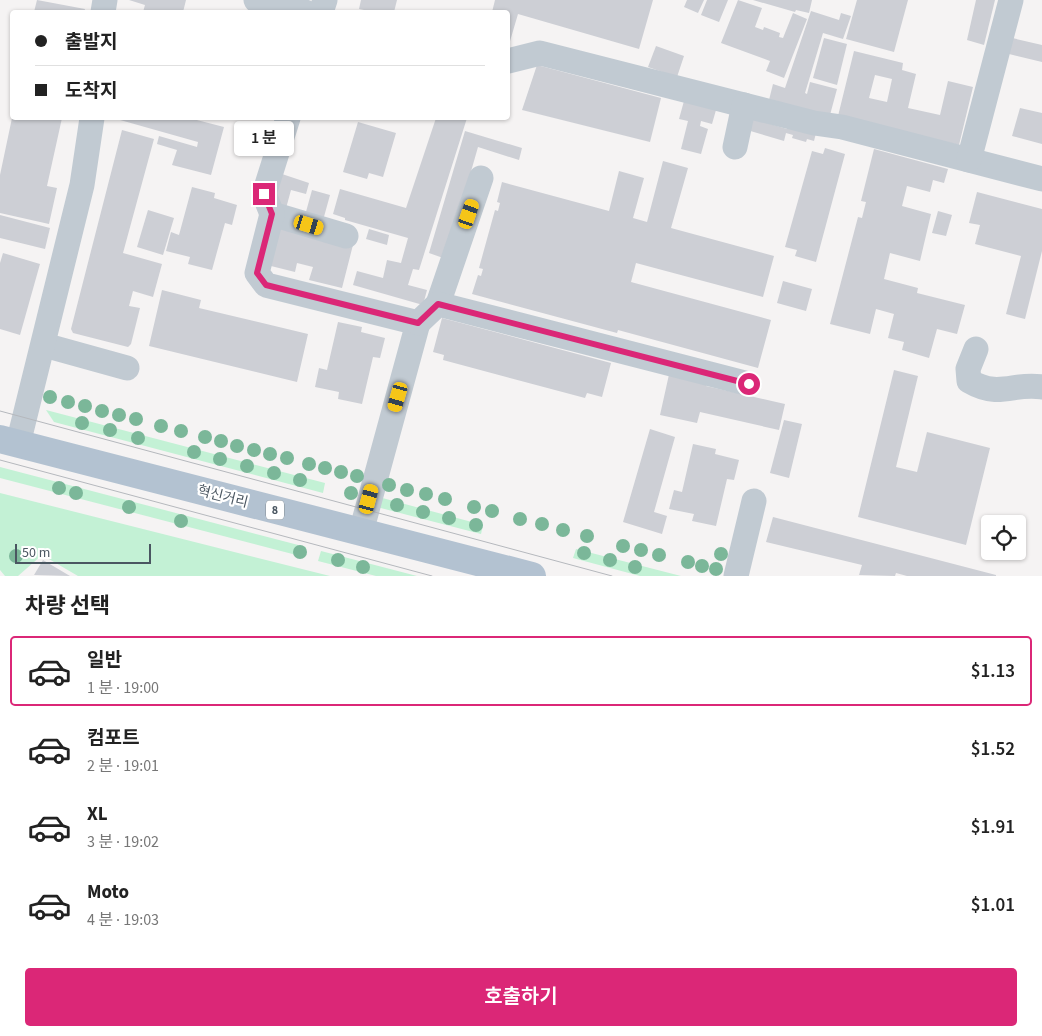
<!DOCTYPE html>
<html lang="ko">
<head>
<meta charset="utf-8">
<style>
	:root { --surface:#fff; --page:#f2f2f2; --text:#222; --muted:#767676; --line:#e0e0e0; --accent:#db2777 }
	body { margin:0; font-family:"Source Sans 3","Noto Sans KR",sans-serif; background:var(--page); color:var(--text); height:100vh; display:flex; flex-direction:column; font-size:19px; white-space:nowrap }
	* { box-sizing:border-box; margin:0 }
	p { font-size:16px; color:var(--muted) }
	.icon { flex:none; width:28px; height:28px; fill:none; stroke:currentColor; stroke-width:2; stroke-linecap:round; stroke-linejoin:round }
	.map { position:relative; height:576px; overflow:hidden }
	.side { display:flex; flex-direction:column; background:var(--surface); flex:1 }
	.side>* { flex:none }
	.guide { position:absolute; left:10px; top:10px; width:500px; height:110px; border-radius:5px; box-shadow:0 1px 4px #0004; display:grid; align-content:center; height:110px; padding:0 25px; background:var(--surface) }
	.controls { position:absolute; left:981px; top:515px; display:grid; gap:10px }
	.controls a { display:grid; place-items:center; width:45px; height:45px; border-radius:5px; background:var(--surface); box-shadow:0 1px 4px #0004; font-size:25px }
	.scale { position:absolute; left:15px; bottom:12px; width:136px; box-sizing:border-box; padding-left:5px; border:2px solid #4a5661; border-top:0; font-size:14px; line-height:18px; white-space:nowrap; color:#4a5661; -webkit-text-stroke:4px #fff; paint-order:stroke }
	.end { position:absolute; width:22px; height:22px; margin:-11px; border:6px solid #db2777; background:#fff; box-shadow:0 0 0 2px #fff }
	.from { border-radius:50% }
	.bubble { position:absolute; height:35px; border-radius:5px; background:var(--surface); box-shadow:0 1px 4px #0004; font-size:16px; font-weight:600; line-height:35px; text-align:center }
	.car { position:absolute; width:15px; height:30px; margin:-15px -8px; border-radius:6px; box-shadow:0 0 4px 1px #0007; background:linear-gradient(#f5c518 24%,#345 0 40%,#f5c518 0 76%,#345 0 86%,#f5c518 0) }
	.guide b { display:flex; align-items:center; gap:18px; height:48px; font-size:19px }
	.guide b+b { border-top:1px solid var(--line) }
	.guide i { width:12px; height:12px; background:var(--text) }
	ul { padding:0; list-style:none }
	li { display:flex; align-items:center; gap:15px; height:70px; margin:0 10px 8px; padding:0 15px; border:2px solid transparent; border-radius:5px }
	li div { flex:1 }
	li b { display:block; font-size:19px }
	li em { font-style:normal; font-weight:600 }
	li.on { border-color:var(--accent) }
	li>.icon { width:45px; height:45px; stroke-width:1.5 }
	h2 { padding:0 25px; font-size:22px; line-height:60px }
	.primary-button { display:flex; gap:10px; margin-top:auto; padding:10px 25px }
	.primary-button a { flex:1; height:58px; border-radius:5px; background:var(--accent); color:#fff; font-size:20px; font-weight:600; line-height:58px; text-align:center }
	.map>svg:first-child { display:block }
	.green { fill:#c3f1d5 }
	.building { fill:#cdcfd5; fill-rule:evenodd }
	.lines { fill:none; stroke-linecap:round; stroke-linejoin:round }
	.minor { stroke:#c1cad2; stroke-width:25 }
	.major { stroke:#b3c2d1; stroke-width:28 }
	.tram { stroke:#b5b8bd; stroke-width:1 }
	.tree { fill:#7bb799 }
	.route { stroke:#db2777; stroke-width:6 }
	.labels { text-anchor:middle; stroke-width:4.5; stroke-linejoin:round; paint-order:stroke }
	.shield { fill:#fff; stroke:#808990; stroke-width:1 }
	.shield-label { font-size:12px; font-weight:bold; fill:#4a5661 }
	.street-label { font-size:14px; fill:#4a5661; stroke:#fff }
</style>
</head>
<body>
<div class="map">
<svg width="1042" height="576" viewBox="0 0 1042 576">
	<rect width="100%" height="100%" fill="#f5f3f3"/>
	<g class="green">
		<path d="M 46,410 L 325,483 L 323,493 L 54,422 Z"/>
		<path d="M 0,467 L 306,547 L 304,557 L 0,478 Z"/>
		<path d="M 0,493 L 330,576 L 78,576 L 42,555 L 18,576 L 5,576 L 0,570 Z"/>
		<path d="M 375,496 L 483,525 L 481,534 L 373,506 Z"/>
		<path d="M 576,549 L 681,576 L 640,576 L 573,558 Z"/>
		<path d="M 321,551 L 417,576 L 376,576 L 318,561 Z"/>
	</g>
	<g class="building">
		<path d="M 37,0 L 85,9 L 84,12 L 34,12 Z"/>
		<path d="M 129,0 L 186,0 L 183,12 L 165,11 L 164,12 L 143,12 L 145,5 Z"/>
		<path d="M 361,0 L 397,0 L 394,12 L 374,12 L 359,9 Z"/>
		<path d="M 495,0 L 653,0 L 639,49 L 518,14 L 508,48 L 508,12 L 492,12 Z"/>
		<path d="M 687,0 L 704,0 L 698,13 L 684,7 Z"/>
		<path d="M 707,0 L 728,0 L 719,22 L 701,15 Z"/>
		<path d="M 738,0 L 762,8 L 755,27 L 763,30 L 764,27 L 780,33 L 779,37 L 783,38 L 793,13 L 807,19 L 784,78 L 766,71 L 770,61 L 721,43 Z"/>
		<path d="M 753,0 L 812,0 L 809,13 L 796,10 L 795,12 Z"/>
		<path d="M 857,0 L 908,0 L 894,52 L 846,39 Z"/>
		<path d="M 976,0 L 995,0 L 984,45 L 967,40 Z"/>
		<path d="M 811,11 L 839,20 L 841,13 L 851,16 L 843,39 L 823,33 L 805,93 L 807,94 L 810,82 L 837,89 L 830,115 L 768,104 L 773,84 L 785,88 Z"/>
		<path d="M 1008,37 L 1042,45 L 1042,62 L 1005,53 Z"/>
		<path d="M 824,38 L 847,44 L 837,85 L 813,78 Z"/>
		<path d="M 656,46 L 684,56 L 677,77 L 648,67 Z"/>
		<path d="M 854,51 L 903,63 L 902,70 L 916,74 L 908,108 L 940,115 L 948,81 L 973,87 L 959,145 L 838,116 ZM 875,75 L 892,79 L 887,102 L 869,98 Z"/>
		<path d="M 537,65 L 661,98 L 650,142 L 522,110 Z"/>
		<path d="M 684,101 L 716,110 L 712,124 L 701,121 L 700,126 L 708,129 L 701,154 L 681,149 L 688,121 L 679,119 Z"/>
		<path d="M 1020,108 L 1042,113 L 1042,144 L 1012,136 Z"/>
		<path d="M 12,118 L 62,118 L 47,186 L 57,188 L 49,224 L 0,213 L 0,175 Z"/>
		<path d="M 113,118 L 189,118 L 224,127 L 211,175 L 172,165 L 177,150 L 157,144 L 159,136 L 197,147 L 198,142 Z"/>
		<path d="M 436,118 L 467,118 L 419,270 L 413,269 L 408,285 L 427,290 L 423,305 L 353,285 L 357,271 L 383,278 L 387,260 L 401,263 L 408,238 L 345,220 L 345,218 L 333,214 L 340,189 L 406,208 Z"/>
		<path d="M 750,118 L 787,129 L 788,125 L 816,133 L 814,141 L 807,139 L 806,142 L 792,138 L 793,135 L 786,133 L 784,141 L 747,130 Z"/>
		<path d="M 358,122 L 396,133 L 383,177 L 369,173 L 367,179 L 343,172 Z"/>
		<path d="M 122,130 L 154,139 L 123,253 L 162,264 L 153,297 L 133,291 L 129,306 L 140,308 L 131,344 L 128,347 L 73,333 L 71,329 Z"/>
		<path d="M 465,131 L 522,148 L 519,160 L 478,147 L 446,259 L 429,253 Z"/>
		<path d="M 825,148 L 845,154 L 816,262 L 795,256 L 797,250 L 785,247 L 812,151 L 823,154 Z"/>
		<path d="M 874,149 L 948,169 L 944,183 L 933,180 L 930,192 L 907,186 L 902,206 L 931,214 L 920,261 L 890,253 L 884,279 L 918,288 L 917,293 L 965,305 L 957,334 L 937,329 L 929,358 L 902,350 L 904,342 L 888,338 L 894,314 L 876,309 L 870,334 L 830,324 L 858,217 L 862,218 L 866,202 L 861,201 Z"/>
		<path d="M 663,161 L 688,168 L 671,228 L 774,256 L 763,297 L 636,263 L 631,282 L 771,320 L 758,368 L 618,330 L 617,333 L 472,294 L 478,275 L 481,276 L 483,269 L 479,268 L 495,210 L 498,211 L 500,203 L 497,202 L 502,182 L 609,211 L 619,171 L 644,178 L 633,218 L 647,222 Z"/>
		<path d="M 282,174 L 309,183 L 306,194 L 291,190 L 285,212 L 272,208 Z"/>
		<path d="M 192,187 L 215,193 L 214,198 L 237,205 L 232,225 L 225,223 L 212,270 L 188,264 L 190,257 L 166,251 L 171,232 L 179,235 Z"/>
		<path d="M 312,190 L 330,195 L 322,224 L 304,219 Z"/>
		<path d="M 977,192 L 1042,209 L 1042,251 L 1025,319 L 1006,314 L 1021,256 L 975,244 L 980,225 L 969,223 Z"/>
		<path d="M 148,210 L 174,218 L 163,255 L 137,247 Z"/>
		<path d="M 938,211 L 952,215 L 946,236 L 932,233 Z"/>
		<path d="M 0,215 L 50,228 L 45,249 L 0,238 Z"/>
		<path d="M 278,222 L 354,241 L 342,288 L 309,280 L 313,267 L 297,263 L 295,272 L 267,265 Z"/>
		<path d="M 369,229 L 389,235 L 387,245 L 366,239 Z"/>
		<path d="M 3,253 L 40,264 L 20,335 L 0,329 L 0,263 Z"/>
		<path d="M 783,281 L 812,289 L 806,311 L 777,303 Z"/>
		<path d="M 162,290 L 201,300 L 199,308 L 308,334 L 297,382 L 149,346 Z"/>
		<path d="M 442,318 L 611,363 L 602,397 L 587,393 L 585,398 L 443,360 L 444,355 L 433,352 Z"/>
		<path d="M 338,322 L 362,327 L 361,332 L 385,338 L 380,358 L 373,357 L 362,404 L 338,399 L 339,392 L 315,387 L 319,368 L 327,370 Z"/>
		<path d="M 670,370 L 707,379 L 706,386 L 785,404 L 779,430 L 700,412 L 697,423 L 660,415 Z"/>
		<path d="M 894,370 L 918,376 L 896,467 L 917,472 L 927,432 L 990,448 L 966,545 L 858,517 Z"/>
		<path d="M 784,420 L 802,424 L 789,478 L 770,473 Z"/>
		<path d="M 650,429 L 675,437 L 654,512 L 667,516 L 662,534 L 623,522 Z"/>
		<path d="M 693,444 L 716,449 L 715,454 L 739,460 L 734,480 L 727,479 L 716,526 L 692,521 L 694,514 L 669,509 L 674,490 L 682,492 Z"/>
		<path d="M 773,517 L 996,575 L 996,576 L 907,576 L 896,573 L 895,576 L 859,575 L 862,565 L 766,542 Z"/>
		<path d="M 43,560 L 70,576 L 34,575 Z"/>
	</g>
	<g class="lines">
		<g class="minor">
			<path d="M 256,0 L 305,12"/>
			<path d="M 103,12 L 105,0"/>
			<path d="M 321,12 L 325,0"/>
			<path d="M 508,61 L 540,53 L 814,123 L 842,127 L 1042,179"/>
			<path d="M 288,118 L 264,194 L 272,214 L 346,236"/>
			<path d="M 735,147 L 744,105"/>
			<path d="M 969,160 L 1011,0"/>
			<path d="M 272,214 L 257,273 L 266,285 L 418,323 L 361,532"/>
			<path d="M 438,304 L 481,178"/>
			<path d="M 418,323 L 438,304 L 749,384"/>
			<path d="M 44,345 L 127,368"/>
			<path d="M 976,349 L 968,369 L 969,381 C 1000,399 1013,382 1042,387"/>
			<path d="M 18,444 L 82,185 L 92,118"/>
			<path d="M 736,576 L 754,501"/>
		</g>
		<path class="major" d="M 0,439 L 532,576"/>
		<g class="tram">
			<path d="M 0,411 L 612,576"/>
			<path d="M 0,460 L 432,576"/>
		</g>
	</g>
	<g class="tree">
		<circle cx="50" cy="397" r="7"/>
		<circle cx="68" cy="402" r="7"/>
		<circle cx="85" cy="406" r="7"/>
		<circle cx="102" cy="411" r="7"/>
		<circle cx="119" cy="415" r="7"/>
		<circle cx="136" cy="419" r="7"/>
		<circle cx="82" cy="423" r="7"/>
		<circle cx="161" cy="426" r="7"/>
		<circle cx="110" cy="430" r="7"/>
		<circle cx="181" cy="431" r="7"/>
		<circle cx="205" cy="437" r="7"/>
		<circle cx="138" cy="438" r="7"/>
		<circle cx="221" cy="441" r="7"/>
		<circle cx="237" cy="446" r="7"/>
		<circle cx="254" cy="450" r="7"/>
		<circle cx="194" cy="452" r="7"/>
		<circle cx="270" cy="454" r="7"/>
		<circle cx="287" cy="458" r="7"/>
		<circle cx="220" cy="459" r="7"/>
		<circle cx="309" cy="464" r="7"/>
		<circle cx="247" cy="466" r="7"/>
		<circle cx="325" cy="468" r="7"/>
		<circle cx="341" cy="472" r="7"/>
		<circle cx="274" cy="473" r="7"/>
		<circle cx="357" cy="476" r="7"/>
		<circle cx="300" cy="480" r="7"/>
		<circle cx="389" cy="485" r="7"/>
		<circle cx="59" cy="488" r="7"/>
		<circle cx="407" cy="490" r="7"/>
		<circle cx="76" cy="493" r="7"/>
		<circle cx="351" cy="493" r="7"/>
		<circle cx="426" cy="494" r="7"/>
		<circle cx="445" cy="499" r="7"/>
		<circle cx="397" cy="505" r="7"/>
		<circle cx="129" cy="507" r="7"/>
		<circle cx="474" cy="507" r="7"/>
		<circle cx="492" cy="511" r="7"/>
		<circle cx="423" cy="512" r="7"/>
		<circle cx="449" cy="518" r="7"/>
		<circle cx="520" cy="519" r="7"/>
		<circle cx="181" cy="521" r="7"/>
		<circle cx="542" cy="524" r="7"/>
		<circle cx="476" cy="525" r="7"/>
		<circle cx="563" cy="530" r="7"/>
		<circle cx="587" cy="536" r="7"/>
		<circle cx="623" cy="546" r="7"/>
		<circle cx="641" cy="550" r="7"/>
		<circle cx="300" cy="552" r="7"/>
		<circle cx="584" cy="553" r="7"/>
		<circle cx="721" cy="554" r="7"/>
		<circle cx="659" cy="555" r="7"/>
		<circle cx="16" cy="556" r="7"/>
		<circle cx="338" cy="560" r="7"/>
		<circle cx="610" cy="560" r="7"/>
		<circle cx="688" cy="562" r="7"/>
		<circle cx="702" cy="566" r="7"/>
		<circle cx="363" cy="567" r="7"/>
		<circle cx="635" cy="567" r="7"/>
		<circle cx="716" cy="569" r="7"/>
	</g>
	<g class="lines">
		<path class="route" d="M 264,194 L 272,214 L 257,273 L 266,285 L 418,323 L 438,304 L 749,384"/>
	</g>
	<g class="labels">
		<rect class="shield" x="266" y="500.5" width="18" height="19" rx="4"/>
		<g class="shield-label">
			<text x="275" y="514">8</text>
		</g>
		<g class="street-label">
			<text transform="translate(223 496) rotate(14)" y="5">혁신거리</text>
		</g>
	</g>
</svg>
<div class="controls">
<a><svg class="icon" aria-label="locate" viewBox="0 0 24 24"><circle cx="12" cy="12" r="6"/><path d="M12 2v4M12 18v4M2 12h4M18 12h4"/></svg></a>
</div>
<div class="scale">50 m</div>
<i class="end from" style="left:749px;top:384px"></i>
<i class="end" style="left:264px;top:194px"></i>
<div class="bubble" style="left:234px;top:121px;width:60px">1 분</div>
<i class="car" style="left:469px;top:214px;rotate:19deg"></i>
<i class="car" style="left:309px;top:225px;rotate:107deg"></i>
<i class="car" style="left:398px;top:397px;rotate:196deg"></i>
<i class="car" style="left:369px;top:499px;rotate:15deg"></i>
<div class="guide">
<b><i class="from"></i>출발지</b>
<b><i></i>도착지</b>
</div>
</div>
<section class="side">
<h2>차량 선택</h2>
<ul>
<li class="on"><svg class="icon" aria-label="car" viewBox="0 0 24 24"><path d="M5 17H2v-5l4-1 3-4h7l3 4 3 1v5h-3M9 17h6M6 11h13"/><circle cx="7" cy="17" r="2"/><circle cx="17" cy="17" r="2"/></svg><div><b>일반</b><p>1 분 · 19:00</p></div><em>$1.13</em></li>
<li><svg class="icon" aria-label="car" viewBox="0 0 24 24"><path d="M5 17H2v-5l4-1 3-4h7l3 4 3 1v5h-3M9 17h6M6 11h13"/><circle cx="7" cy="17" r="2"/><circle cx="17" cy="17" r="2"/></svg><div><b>컴포트</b><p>2 분 · 19:01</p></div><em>$1.52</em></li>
<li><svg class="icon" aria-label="car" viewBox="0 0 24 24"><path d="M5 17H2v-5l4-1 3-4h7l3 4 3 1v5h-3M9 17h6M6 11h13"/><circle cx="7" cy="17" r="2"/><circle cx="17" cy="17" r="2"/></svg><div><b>XL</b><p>3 분 · 19:02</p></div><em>$1.91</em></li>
<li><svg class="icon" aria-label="car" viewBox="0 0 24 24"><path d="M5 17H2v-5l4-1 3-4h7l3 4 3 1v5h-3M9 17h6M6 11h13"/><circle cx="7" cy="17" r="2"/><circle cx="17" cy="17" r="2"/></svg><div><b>Moto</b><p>4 분 · 19:03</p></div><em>$1.01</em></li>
</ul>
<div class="primary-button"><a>호출하기</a></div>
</section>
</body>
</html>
